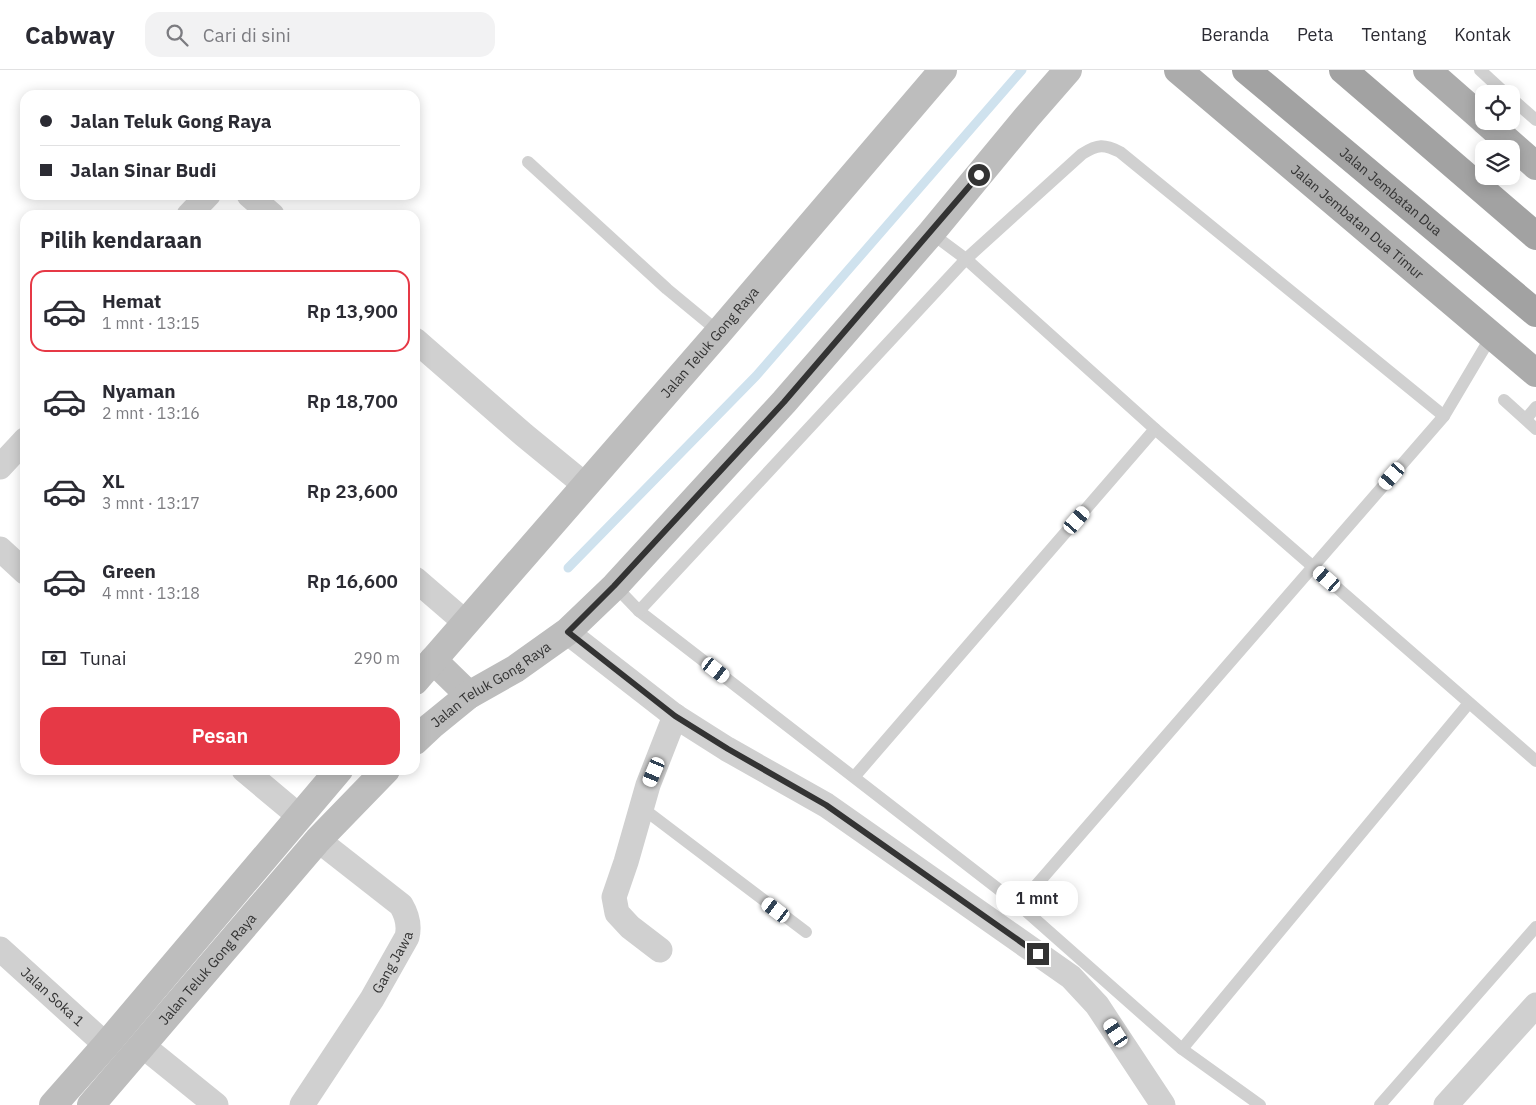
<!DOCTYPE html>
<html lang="id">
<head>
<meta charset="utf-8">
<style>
	:root { --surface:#fff; --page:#f2f2f3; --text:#2b2b33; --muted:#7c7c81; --line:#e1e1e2; --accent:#e63946 }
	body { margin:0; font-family:"IBM Plex Sans",sans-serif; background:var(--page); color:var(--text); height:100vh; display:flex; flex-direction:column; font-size:19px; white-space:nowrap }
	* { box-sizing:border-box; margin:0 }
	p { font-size:16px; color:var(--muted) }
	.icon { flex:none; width:28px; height:28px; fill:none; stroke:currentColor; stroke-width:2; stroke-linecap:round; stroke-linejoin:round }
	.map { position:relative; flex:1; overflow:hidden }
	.panel { position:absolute; left:20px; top:140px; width:400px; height:565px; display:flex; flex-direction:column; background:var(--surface); border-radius:15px; box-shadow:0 2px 12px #0003 }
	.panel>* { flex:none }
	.banner { position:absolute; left:20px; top:20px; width:400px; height:110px; border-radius:15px; box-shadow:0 2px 12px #0003; display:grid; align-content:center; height:110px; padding:0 20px; background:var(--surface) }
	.controls { position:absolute; left:1475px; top:15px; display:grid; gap:10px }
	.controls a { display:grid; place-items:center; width:45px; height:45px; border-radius:10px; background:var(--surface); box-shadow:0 2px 12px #0003; font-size:25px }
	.end { position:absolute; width:22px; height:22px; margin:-11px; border:6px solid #333; background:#fff; box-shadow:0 0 0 2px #fff }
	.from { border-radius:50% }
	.bubble { position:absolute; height:35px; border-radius:15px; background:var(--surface); box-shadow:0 2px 12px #0003; font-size:16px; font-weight:600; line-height:35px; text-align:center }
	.car { position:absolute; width:15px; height:30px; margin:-15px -8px; border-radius:6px; box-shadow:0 0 4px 1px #0007; background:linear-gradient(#fff 24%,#345 0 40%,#fff 0 76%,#345 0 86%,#fff 0) }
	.banner b { display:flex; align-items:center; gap:18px; height:48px; font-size:19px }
	.banner b+b { border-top:1px solid var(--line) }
	.banner i { width:12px; height:12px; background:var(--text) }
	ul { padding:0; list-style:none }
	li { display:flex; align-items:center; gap:15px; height:82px; margin:0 10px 8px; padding:0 10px; border:2px solid transparent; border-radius:15px }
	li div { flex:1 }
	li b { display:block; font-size:19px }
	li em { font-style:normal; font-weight:600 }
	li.current { border-color:var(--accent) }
	li>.icon { width:45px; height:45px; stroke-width:1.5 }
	h2 { padding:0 20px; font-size:22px; line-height:60px }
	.pay { display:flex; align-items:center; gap:12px; height:55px; padding:0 20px; font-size:19px }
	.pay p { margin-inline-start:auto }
	.action { display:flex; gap:10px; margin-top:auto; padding:10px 20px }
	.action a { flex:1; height:58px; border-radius:15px; background:var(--accent); color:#fff; font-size:20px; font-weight:600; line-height:58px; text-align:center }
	header { display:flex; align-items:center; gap:30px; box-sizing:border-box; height:70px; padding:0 25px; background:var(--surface); border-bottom:1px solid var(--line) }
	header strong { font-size:24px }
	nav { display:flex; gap:28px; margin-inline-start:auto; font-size:18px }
	.search { width:350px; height:45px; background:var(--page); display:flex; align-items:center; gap:12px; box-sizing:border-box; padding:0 18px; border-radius:15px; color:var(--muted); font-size:19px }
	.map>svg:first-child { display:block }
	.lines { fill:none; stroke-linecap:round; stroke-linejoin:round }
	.stream { stroke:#cfe2ee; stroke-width:9 }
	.service { stroke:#d0d0d0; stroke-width:12 }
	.minor { stroke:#d0d0d0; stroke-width:25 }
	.secondary { stroke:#bdbdbd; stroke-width:28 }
	.primary { stroke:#ababab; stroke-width:28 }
	.trunk { stroke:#a2a2a2; stroke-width:28 }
	.route { stroke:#333; stroke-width:6 }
	.labels { text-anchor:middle; stroke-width:5; stroke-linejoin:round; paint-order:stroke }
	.street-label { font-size:14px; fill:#333; stroke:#fff }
</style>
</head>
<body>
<header>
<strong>Cabway</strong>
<div class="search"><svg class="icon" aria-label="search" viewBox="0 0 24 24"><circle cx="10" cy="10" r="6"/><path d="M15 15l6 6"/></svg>Cari di sini</div>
<nav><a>Beranda</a><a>Peta</a><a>Tentang</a><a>Kontak</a></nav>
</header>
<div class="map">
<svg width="1536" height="1035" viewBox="0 0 1536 1035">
	<rect width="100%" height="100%" fill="#fff"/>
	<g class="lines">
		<path class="stream" d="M 568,498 L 756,306 L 1022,0"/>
		<g class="service">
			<path d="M 1480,0 L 1506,24"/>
			<path d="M 1511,28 L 1536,50"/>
			<path d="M 1471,38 L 1484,25"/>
			<path d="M 528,92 L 667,219 L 719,262"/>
			<path d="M 931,163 L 966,189 L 1155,359 L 1536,691"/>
			<path d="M 1504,330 L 1536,359"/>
			<path d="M 1526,349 L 1536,337"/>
			<path d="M 615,516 L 639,541 L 1019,835 L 1182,979 L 1260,1035"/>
			<path d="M 639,541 L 966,189 L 1082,84 C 1098,74 1104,74 1120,82 L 1444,346"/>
			<path d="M 855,706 L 1155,359"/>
			<path d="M 641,737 L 806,862"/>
			<path d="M 1019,835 L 1444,346 L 1492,265"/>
			<path d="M 1182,979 L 1469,633"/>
			<path d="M 1380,1035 L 1536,857"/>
		</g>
		<g class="minor">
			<path d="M 249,125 L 272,145"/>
			<path d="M 189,145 L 208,125"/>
			<path d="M 415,270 L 524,365 L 585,415"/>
			<path d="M 0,397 L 25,370"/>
			<path d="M 0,479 L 25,502"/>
			<path d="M 415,509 L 466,553"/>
			<path d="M 567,562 L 675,646 L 727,679 L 826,735 L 1071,907 L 1097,935 L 1163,1035"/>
			<path d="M 244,700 L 299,746"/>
			<path id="s1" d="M 0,879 L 106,975"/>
			<path d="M 660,880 L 630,857 L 617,843 L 614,827 L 626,792 L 648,715 L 675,646"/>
			<path d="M 143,976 L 216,1035"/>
			<path id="s2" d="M 302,1035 L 372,929 L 407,867 C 410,855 407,845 401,835 L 318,770"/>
			<path d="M 1446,1035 L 1536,935"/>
		</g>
		<g class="secondary">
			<path d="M 433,590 L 469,625"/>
			<path id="s3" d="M 415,611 L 719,262 L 943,0"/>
			<path id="s4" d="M 415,671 L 431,656 L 469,625 L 515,599 L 567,562 L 615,516 L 784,332 L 931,163 L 1027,47 L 1068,0"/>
			<path d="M 53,1035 L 106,975 L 339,700"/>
			<path id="s5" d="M 91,1035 L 318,770 L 386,700"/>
		</g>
		<g class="primary">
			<path id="s6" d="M 1178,0 L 1536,303"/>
			<path d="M 1427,0 L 1484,50"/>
			<path d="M 1485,51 L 1536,96"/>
		</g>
		<g class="trunk">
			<path id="s7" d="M 1246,0 L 1536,243"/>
			<path d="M 1343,0 L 1536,166"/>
		</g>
	</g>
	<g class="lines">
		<path class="route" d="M 979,105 L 784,332 L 614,516 L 568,562 L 675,646 L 728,679 L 826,735 L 1038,884"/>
	</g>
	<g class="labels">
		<g class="street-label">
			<text dy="5" stroke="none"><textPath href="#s7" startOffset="189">Jalan Jembatan Dua</textPath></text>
			<text dy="5" stroke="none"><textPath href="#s6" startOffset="235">Jalan Jembatan Dua Timur</textPath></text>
			<text dy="5" stroke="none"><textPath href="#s3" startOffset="449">Jalan Teluk Gong Raya</textPath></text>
			<text dy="5" stroke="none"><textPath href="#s4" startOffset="95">Jalan Teluk Gong Raya</textPath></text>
			<text dy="5" stroke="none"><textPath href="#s2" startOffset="169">Gang Jawa</textPath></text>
			<text dy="5" stroke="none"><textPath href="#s5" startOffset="179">Jalan Teluk Gong Raya</textPath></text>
			<text dy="5" stroke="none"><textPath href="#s1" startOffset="71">Jalan Soka 1</textPath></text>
		</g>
	</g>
</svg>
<div class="controls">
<a><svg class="icon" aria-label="locate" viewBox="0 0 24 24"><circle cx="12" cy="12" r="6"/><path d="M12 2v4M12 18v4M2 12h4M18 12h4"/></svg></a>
<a><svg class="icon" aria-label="layers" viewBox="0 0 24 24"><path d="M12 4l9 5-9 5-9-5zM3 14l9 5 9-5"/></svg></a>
</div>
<i class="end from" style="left:979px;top:105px"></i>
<i class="end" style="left:1038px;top:884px"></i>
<div class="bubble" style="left:996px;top:811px;width:82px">1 mnt</div>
<i class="car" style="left:1392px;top:406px;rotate:221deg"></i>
<i class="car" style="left:1077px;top:450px;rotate:41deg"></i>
<i class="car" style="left:1327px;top:509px;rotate:311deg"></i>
<i class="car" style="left:716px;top:600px;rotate:128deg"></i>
<i class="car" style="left:654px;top:702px;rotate:203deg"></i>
<i class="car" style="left:776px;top:840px;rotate:307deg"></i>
<i class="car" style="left:1116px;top:963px;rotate:327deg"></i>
<div class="banner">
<b><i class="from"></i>Jalan Teluk Gong Raya</b>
<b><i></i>Jalan Sinar Budi</b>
</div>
<section class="panel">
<h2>Pilih kendaraan</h2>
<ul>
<li class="current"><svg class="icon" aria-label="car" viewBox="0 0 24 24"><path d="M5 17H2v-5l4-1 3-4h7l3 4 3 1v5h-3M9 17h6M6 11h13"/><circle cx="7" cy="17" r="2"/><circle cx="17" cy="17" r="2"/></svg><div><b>Hemat</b><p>1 mnt · 13:15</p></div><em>Rp 13,900</em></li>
<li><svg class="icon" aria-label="car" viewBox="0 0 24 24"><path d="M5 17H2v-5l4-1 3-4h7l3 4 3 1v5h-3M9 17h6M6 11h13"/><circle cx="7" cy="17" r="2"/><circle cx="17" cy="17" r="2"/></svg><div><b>Nyaman</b><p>2 mnt · 13:16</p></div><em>Rp 18,700</em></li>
<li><svg class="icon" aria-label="car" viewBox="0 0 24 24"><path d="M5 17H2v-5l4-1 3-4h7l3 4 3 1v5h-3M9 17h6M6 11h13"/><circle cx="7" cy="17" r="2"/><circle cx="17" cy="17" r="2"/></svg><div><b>XL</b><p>3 mnt · 13:17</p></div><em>Rp 23,600</em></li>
<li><svg class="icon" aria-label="car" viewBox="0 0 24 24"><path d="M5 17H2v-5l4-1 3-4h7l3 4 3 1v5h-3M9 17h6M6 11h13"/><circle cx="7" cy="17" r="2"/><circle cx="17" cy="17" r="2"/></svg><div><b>Green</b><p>4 mnt · 13:18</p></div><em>Rp 16,600</em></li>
</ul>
<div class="pay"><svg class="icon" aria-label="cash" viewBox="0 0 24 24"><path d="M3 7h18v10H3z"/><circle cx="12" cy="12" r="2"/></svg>Tunai<p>290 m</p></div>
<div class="action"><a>Pesan</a></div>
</section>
</div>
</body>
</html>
